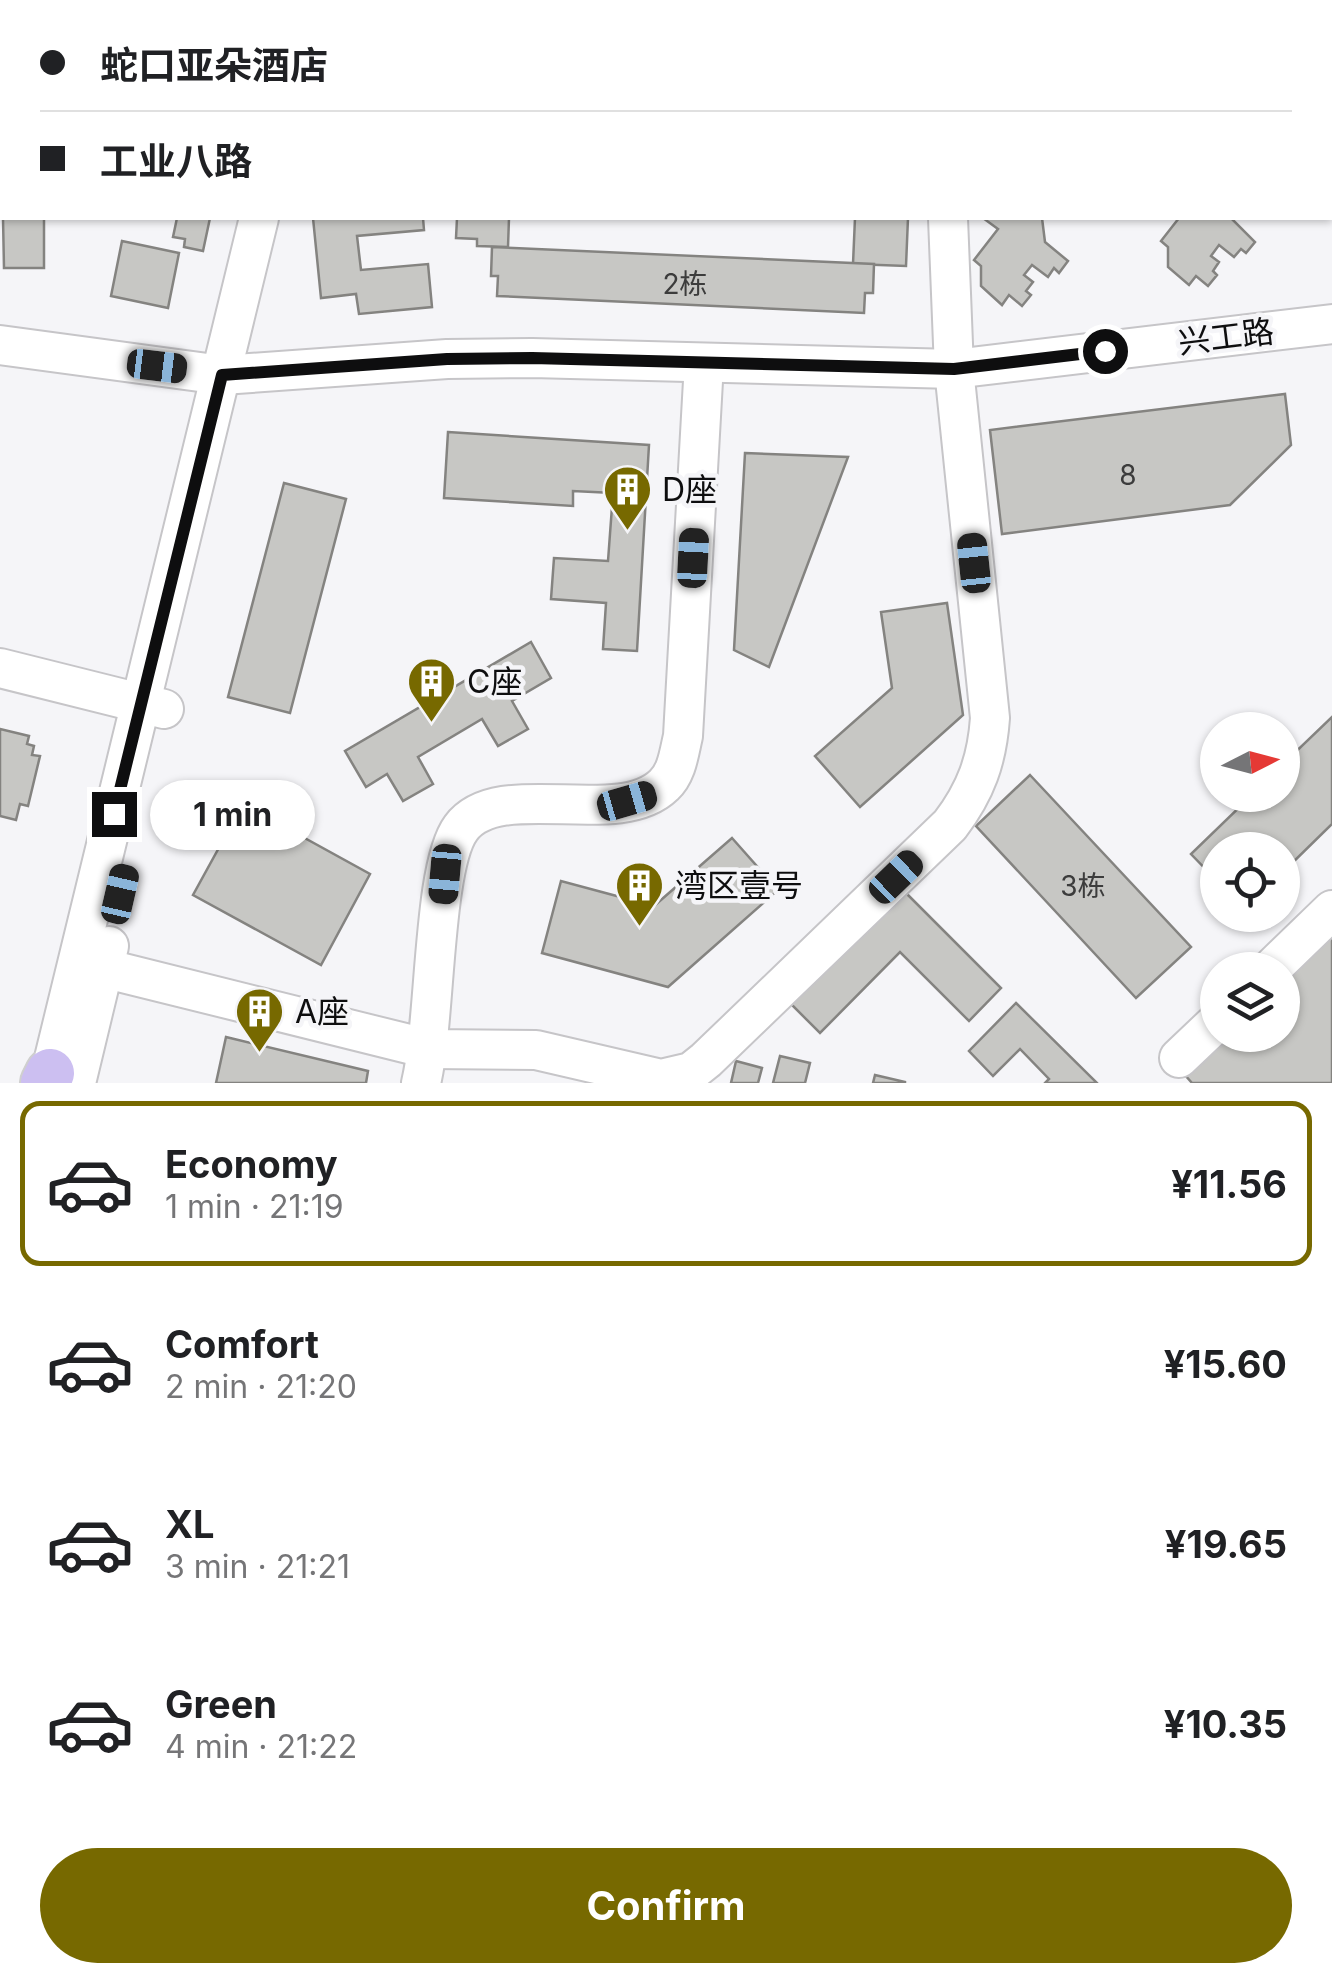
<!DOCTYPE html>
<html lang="en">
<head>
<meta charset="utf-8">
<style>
	:root { --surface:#fff; --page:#f6f6f6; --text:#202124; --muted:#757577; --line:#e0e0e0; --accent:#776900 }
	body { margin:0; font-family:Inter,"Noto Sans SC",sans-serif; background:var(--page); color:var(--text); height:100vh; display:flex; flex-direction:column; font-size:38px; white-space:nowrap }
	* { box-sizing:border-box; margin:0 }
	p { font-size:32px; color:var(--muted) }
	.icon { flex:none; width:55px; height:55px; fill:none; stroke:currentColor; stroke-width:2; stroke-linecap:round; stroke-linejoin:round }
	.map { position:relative; height:1083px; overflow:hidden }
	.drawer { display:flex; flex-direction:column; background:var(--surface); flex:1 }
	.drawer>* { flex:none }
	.banner { position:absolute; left:0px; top:0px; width:1332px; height:220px; box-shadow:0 2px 8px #0004; display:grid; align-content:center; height:220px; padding:0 40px; background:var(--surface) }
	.needle { width:65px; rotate:84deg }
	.fabs { position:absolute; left:1200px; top:712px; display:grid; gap:20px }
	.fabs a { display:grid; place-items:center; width:100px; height:100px; border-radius:50%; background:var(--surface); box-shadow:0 2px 8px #0004; font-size:50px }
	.end { position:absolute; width:45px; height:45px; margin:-22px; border:12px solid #0e0e0f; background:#fff; box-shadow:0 0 0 5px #fff }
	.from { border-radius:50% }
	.bubble { position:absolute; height:70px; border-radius:35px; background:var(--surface); box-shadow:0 2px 8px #0004; font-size:32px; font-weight:700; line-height:70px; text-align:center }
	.car { position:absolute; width:30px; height:60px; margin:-30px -15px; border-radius:12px; box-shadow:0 0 8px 2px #0007; background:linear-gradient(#222 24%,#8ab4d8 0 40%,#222 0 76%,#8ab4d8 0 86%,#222 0) }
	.banner b { display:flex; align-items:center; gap:35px; height:95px; font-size:38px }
	.banner b+b { border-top:2px solid var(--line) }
	.banner i { width:25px; height:25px; background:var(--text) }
	ul { padding:18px 0 0; list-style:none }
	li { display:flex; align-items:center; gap:30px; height:165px; margin:0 20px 15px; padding:0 20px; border:5px solid transparent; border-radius:20px }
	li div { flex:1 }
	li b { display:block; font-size:38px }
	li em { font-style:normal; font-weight:700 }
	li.on { border-color:var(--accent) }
	li>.icon { width:90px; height:90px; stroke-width:1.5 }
	.button { display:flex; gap:20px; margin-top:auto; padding:20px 40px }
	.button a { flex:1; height:115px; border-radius:60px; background:var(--accent); color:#fff; font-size:40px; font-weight:700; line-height:115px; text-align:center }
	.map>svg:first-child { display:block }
	.building { fill:#c7c7c4; stroke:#848380; stroke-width:2.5 }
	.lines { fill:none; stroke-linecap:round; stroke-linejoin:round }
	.minor-casing { stroke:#c6c5c8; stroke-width:42 }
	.major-casing { stroke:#cfcfcf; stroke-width:52 }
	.minor { stroke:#fff; stroke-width:38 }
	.major { stroke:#ccbff1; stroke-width:48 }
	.route { stroke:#0e0e0f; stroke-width:12 }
	.labels { text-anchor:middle; stroke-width:9; stroke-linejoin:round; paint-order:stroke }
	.number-label { font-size:28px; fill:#3c3c3c }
	.street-label { font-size:32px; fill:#0e0e0f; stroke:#f5f5f8 }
	.poi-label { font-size:32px; fill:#0e0e0f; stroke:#f5f5f8; text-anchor:start }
</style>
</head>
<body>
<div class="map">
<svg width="1332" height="1083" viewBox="0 0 1332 1083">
	<rect width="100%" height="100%" fill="#f5f5f8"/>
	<g class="building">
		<path d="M 993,0 L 1057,0 L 1058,1 L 991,2 Z"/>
		<path d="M 1144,0 L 1202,0 L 1205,2 L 1142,2 Z"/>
		<path d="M 3,218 L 44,218 L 44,268 L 4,268 Z"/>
		<path d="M 177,218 L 210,218 L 203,251 L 184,247 L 185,239 L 173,237 Z"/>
		<path d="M 313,218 L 423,218 L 424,230 L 357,236 L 361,270 L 428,264 L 432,307 L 359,314 L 356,294 L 321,298 Z"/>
		<path d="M 457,218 L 509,218 L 508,247 L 477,246 L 477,239 L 456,238 Z"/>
		<path d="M 855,218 L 908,218 L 906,266 L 853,264 Z"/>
		<path d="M 983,218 L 1042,218 L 1045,242 L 1068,261 L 1059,273 L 1054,268 L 1048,277 L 1032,265 L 1024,275 L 1033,282 L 1026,291 L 1031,295 L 1022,306 L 1009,295 L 1002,305 L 981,286 L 981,266 L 974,260 L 998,229 Z"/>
		<path d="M 1179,218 L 1231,218 L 1255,242 L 1246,253 L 1241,249 L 1234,257 L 1219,245 L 1211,256 L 1219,262 L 1213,271 L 1217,275 L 1208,286 L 1196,276 L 1189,285 L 1168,267 L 1168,247 L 1161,241 Z"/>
		<path d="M 122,241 L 179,253 L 168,308 L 111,296 Z"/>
		<path d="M 492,247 L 874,264 L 873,293 L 865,293 L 864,313 L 497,296 L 498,276 L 491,276 Z"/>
		<path d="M 1285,394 L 1291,445 L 1230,505 L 1002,534 L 990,430 Z"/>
		<path d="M 448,432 L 649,445 L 637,651 L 603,649 L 606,603 L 551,599 L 554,558 L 608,561 L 613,493 L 573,491 L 573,506 L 444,498 Z"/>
		<path d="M 745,453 L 848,457 L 769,667 L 734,650 Z"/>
		<path d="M 284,483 L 346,499 L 290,713 L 228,697 Z"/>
		<path d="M 947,603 L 963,715 L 860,807 L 815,756 L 892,688 L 881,612 Z"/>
		<path d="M 531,642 L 551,678 L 512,701 L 528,729 L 498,746 L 482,719 L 418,757 L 433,784 L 403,801 L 387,774 L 366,787 L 345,751 Z"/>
		<path d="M 1332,717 L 1332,824 L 1282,873 L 1282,850 L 1218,850 L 1218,882 L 1191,854 L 1252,795 L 1282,795 L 1282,765 Z"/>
		<path d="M 0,729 L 29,736 L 27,744 L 34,746 L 32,755 L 40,756 L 28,806 L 20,804 L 16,820 L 0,816 Z"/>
		<path d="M 1030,775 L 1191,947 L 1136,998 L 976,826 Z"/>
		<path d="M 243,804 L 370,874 L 321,965 L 193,895 Z"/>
		<path d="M 732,838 L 778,890 L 668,987 L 542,953 L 561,881 L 654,906 Z"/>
		<path d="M 903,890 L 1001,988 L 969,1021 L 900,952 L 820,1033 L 791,1004 Z"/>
		<path d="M 1332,928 L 1332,1083 L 1192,1083 L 1185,1075 L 1225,1035 L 1282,1035 L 1282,977 Z"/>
		<path d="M 1016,1003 L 1097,1083 L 1045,1083 L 1049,1079 L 1020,1049 L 993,1076 L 969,1051 Z"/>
		<path d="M 226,1037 L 368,1071 L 366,1083 L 216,1083 Z"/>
		<path d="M 780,1056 L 810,1063 L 805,1083 L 773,1083 Z"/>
		<path d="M 736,1061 L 762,1068 L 758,1083 L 731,1083 Z"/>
		<path d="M 875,1075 L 905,1082 L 905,1083 L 873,1083 Z"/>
	</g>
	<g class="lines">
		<defs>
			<g id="minor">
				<path d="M 941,0 L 941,2"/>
				<path d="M 1100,0 L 1100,2"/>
				<path d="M 325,2 L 325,0"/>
				<path d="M 0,345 L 222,375 L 447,359 L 532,358 L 954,369 L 1332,324"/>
				<path d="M 0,668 L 164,709"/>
				<path d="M 103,968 L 429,1049 L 536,1050 L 661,1079 L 691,1072 L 706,1060 L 950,825 C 976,791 987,760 990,718 L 954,369 L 948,218"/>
				<path d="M 1270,970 L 1332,910"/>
				<path d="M 1179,1058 L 1218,1021"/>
				<path d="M 48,1083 L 259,218"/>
				<path d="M 76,1083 L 109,946"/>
				<path d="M 421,1083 C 436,1023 432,867 461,828 C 499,777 618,830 664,785 C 677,773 679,753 683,736 L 704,363"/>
			</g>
			<path id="major" d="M 45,1083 L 50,1073"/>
		</defs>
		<use href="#minor" class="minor-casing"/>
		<use href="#major" class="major-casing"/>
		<use href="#minor" class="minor"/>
		<use href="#major" class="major"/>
	</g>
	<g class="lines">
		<path class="route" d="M 114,814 L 222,375 L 447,359 L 532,358 L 954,369 L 1105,351"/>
	</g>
	<defs>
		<symbol id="building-pin" viewBox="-11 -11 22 30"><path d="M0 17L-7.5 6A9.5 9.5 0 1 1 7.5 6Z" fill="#776900" stroke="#f5f5f8"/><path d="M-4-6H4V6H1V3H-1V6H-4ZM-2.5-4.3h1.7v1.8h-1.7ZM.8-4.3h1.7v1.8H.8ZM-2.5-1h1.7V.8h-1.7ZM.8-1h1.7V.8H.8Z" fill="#fff"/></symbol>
	</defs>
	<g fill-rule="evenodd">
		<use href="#building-pin" x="600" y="462" width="55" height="75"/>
		<use href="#building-pin" x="404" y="654" width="55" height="75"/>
		<use href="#building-pin" x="612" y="858" width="55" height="75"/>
		<use href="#building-pin" x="232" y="984" width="55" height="75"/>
	</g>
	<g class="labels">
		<g class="number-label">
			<text x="685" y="294">2栋</text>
			<text x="1128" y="485">8</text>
			<text x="1083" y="896">3栋</text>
		</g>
		<g class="street-label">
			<text transform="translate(1226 337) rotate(-7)" y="11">兴工路</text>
		</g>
		<g class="poi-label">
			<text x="662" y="501">D座</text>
			<text x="467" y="693">C座</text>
			<text x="675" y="897">湾区壹号</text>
			<text x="295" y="1023">A座</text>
		</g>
	</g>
</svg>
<div class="fabs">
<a><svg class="needle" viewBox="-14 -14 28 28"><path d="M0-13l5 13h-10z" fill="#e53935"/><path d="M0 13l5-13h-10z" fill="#757577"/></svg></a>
<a><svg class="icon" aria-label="locate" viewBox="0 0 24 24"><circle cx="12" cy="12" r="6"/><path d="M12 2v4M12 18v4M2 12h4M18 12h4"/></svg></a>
<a><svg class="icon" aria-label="layers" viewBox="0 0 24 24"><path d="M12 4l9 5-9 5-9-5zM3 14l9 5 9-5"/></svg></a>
</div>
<i class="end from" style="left:1105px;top:351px"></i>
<i class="end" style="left:114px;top:814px"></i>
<div class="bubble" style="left:150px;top:780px;width:165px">1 min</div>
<i class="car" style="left:157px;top:366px;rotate:97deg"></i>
<i class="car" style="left:693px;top:558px;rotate:3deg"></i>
<i class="car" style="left:974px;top:563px;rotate:354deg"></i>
<i class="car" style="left:627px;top:801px;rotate:74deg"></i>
<i class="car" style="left:445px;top:874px;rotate:185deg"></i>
<i class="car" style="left:896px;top:877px;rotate:46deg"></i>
<i class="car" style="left:120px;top:894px;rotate:13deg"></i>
<div class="banner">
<b><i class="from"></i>蛇口亚朵酒店</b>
<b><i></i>工业八路</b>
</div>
</div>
<section class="drawer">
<ul>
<li class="on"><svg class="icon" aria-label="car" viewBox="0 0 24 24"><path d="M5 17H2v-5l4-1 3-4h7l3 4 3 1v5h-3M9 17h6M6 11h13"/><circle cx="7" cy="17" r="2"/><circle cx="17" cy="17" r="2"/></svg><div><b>Economy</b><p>1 min · 21:19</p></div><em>¥11.56</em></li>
<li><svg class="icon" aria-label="car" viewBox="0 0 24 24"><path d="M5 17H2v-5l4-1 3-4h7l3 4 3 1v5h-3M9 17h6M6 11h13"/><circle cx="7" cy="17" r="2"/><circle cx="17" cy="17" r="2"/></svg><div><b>Comfort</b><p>2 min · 21:20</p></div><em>¥15.60</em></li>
<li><svg class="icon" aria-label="car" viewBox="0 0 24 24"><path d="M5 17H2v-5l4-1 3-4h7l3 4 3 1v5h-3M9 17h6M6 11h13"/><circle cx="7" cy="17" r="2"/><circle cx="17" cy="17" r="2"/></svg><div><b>XL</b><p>3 min · 21:21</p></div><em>¥19.65</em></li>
<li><svg class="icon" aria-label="car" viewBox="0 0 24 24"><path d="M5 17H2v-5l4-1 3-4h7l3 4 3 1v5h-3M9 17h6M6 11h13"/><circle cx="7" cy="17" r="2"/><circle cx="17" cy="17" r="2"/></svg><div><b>Green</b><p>4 min · 21:22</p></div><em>¥10.35</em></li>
</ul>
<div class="button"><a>Confirm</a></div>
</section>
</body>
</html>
